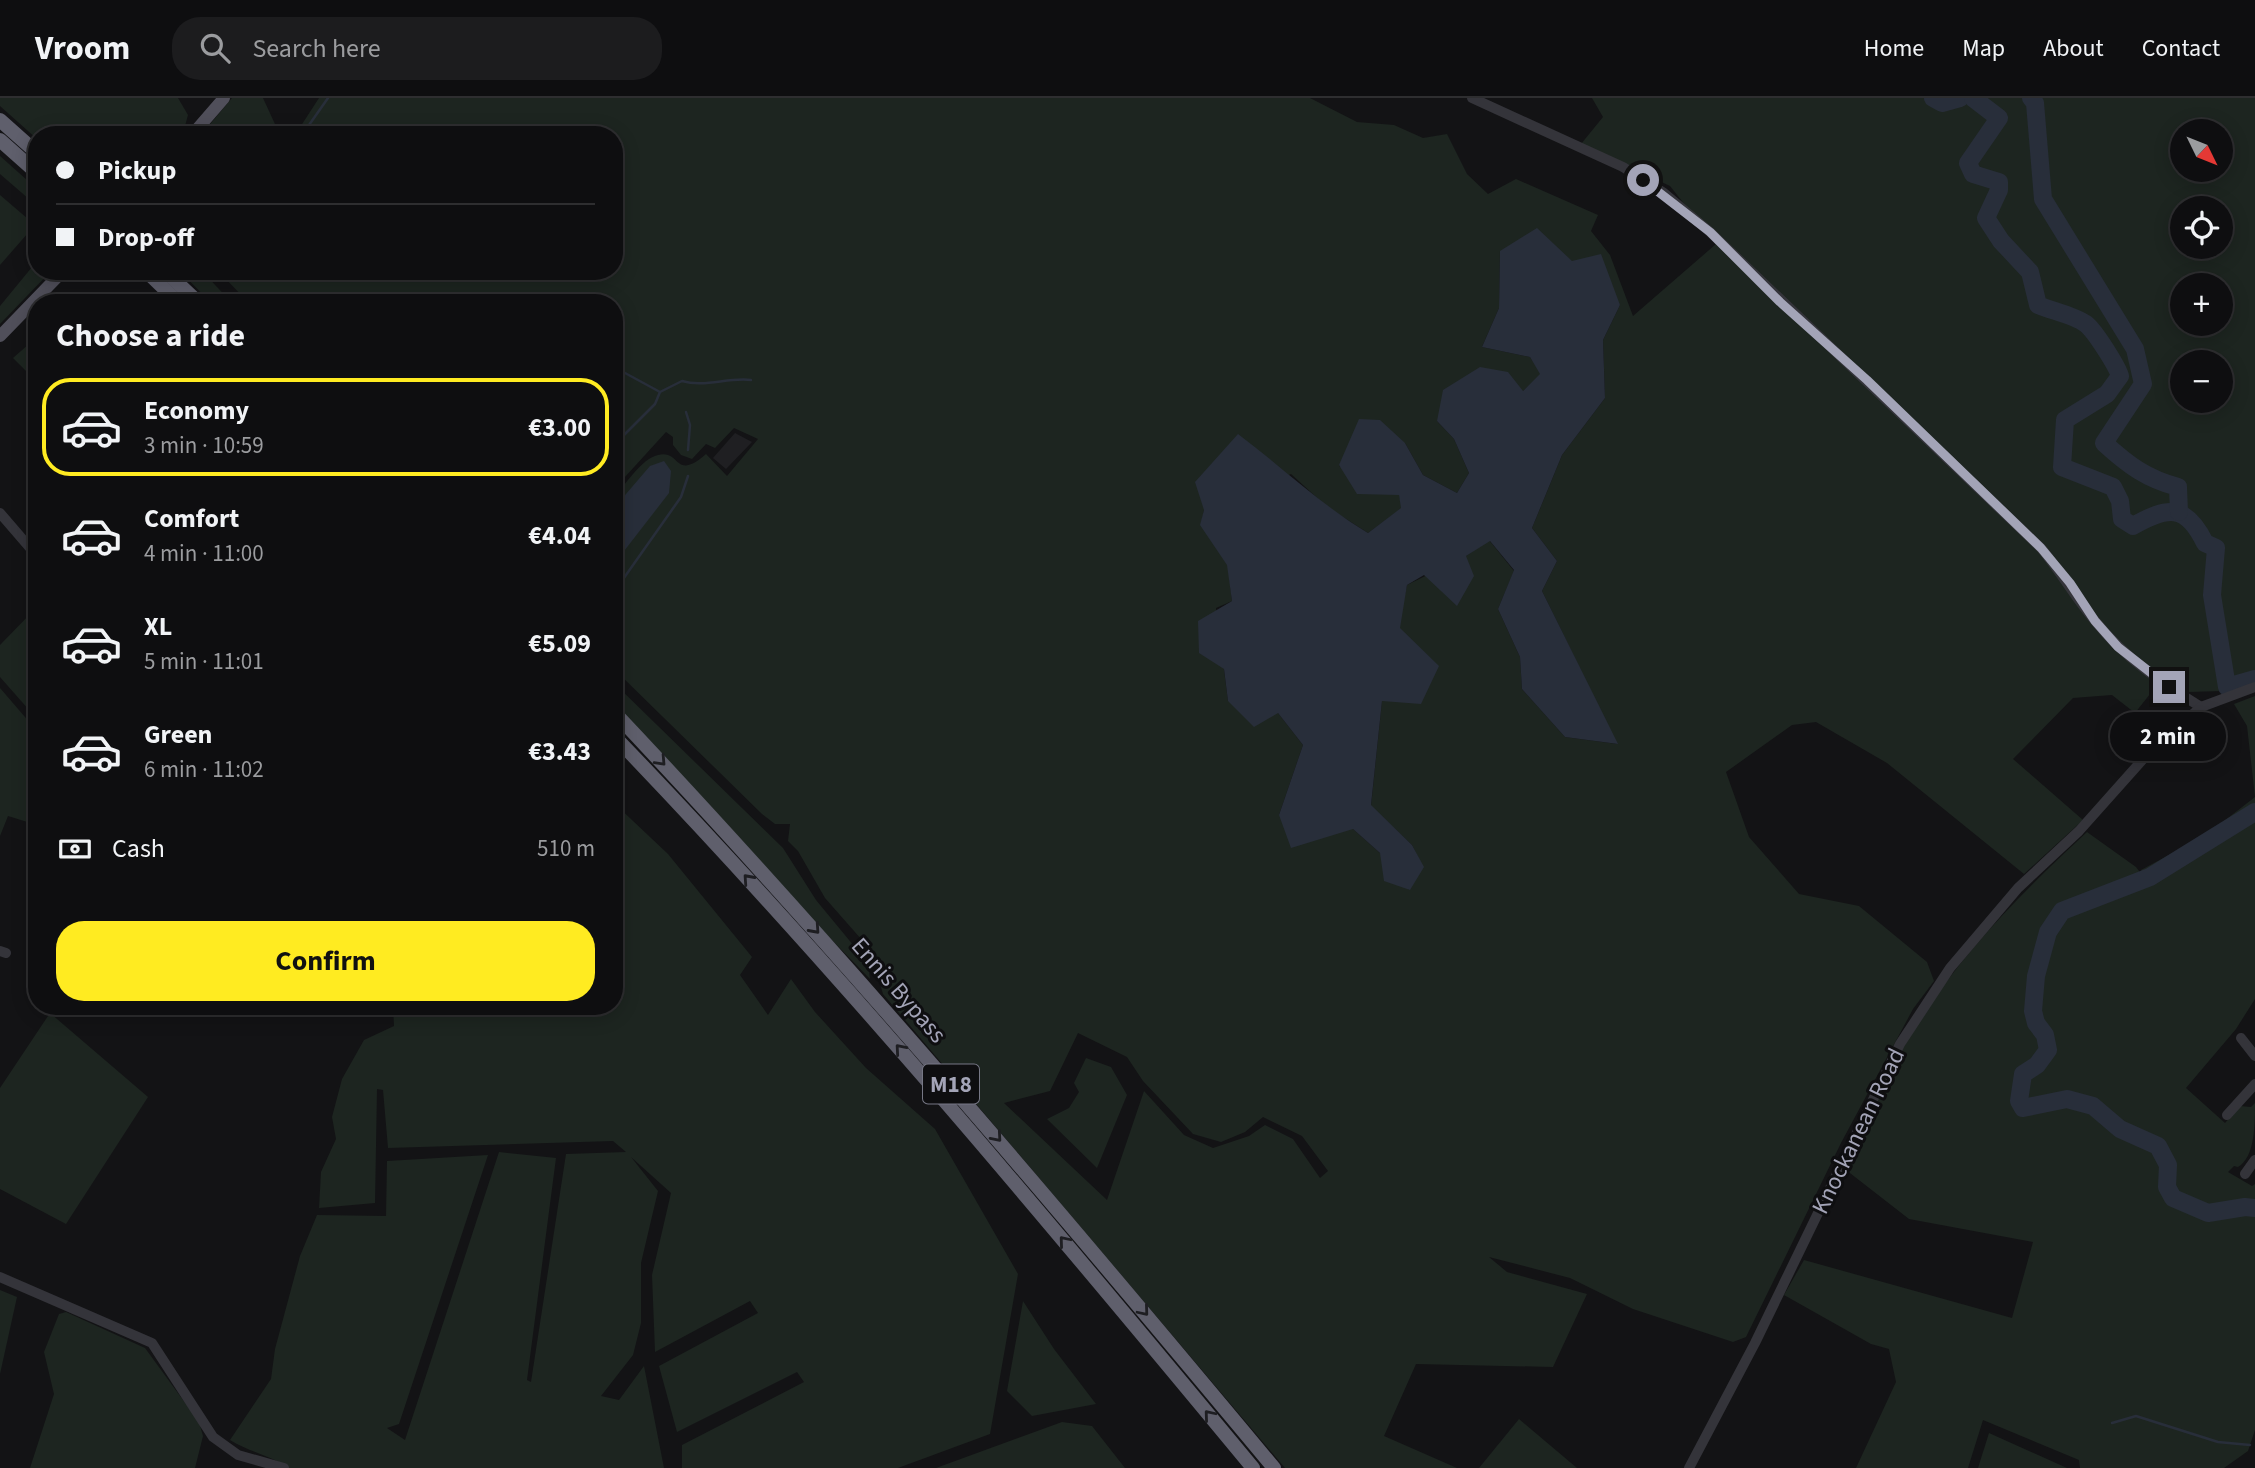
<!DOCTYPE html>
<html lang="en">
<head>
<meta charset="utf-8">
<style>
	:root { --surface:#0e0e10; --page:#1c1c1e; --text:#f1f3f6; --muted:#9b9c9f; --line:#2e2e30; --accent:#ffeb21 }
	body { margin:0; font-family:"Source Sans 3",sans-serif; background:var(--page); color:var(--text); height:100vh; display:flex; flex-direction:column; font-size:26px; white-space:nowrap }
	* { box-sizing:border-box; margin:0 }
	p { font-size:23px; color:var(--muted) }
	.icon { flex:none; width:38px; height:38px; fill:none; stroke:currentColor; stroke-width:2; stroke-linecap:round; stroke-linejoin:round }
	.map { position:relative; flex:1; overflow:hidden }
	.side { position:absolute; left:28px; top:196px; width:595px; height:721px; display:flex; flex-direction:column; background:var(--surface); border-radius:28px; box-shadow:0 4px 18px #0003,0 0 0 2px var(--line) }
	.side>* { flex:none }
	.banner { position:absolute; left:28px; top:28px; width:595px; height:154px; border-radius:28px; box-shadow:0 4px 18px #0003,0 0 0 2px var(--line); display:grid; align-content:center; height:154px; padding:0 28px; background:var(--surface) }
	.needle { width:46px; rotate:133deg }
	.buttons { position:absolute; left:2170px; top:21px; display:grid; gap:14px }
	.buttons a { display:grid; place-items:center; width:63px; height:63px; border-radius:50%; background:var(--surface); box-shadow:0 4px 18px #0003,0 0 0 2px var(--line); font-size:35px }
	.end { position:absolute; width:32px; height:32px; margin:-16px; border:9px solid #a3a4b7; background:#111; box-shadow:0 0 0 4px #111 }
	.from { border-radius:50% }
	.bubble { position:absolute; height:49px; border-radius:24px; background:var(--surface); box-shadow:0 4px 18px #0003,0 0 0 2px var(--line); font-size:23px; font-weight:700; line-height:49px; text-align:center }
	.banner b { display:flex; align-items:center; gap:24px; height:66px; font-size:26px }
	.banner b+b { border-top:2px solid var(--line) }
	.banner i { width:18px; height:18px; background:var(--text) }
	ul { padding:0; list-style:none }
	li { display:flex; align-items:center; gap:21px; height:98px; margin:0 14px 10px; padding:0 14px; border:4px solid transparent; border-radius:28px }
	li div { flex:1 }
	li b { display:block; font-size:26px }
	li em { font-style:normal; font-weight:700 }
	li.current { border-color:var(--accent) }
	li>.icon { width:63px; height:63px; stroke-width:1.5 }
	h2 { padding:0 28px; font-size:32px; line-height:84px }
	.pay { display:flex; align-items:center; gap:18px; height:77px; padding:0 28px; font-size:26px }
	.pay p { margin-inline-start:auto }
	.primary-button { display:flex; gap:14px; margin-top:auto; padding:14px 28px }
	.primary-button a { flex:1; height:80px; border-radius:28px; background:var(--accent); color:#111; font-size:28px; font-weight:700; line-height:80px; text-align:center }
	header { display:flex; align-items:center; gap:42px; box-sizing:border-box; height:98px; padding:0 35px; background:var(--surface); border-bottom:2px solid var(--line) }
	header strong { font-size:33px }
	nav { display:flex; gap:38px; margin-inline-start:auto; font-size:24px }
	.search { width:490px; height:63px; background:var(--page); display:flex; align-items:center; gap:18px; box-sizing:border-box; padding:0 24px; border-radius:28px; color:var(--muted); font-size:26px }
	.map>svg:first-child { display:block }
	.built { fill:#1f1f22 }
	.green { fill:#1d2520; fill-rule:evenodd }
	.water { fill:#282e3a }
	.lines { fill:none; stroke-linecap:round; stroke-linejoin:round }
	.stream { stroke:#282e3a; stroke-width:2.5 }
	.river { stroke:#282e3a; stroke-width:18 }
	.minor { stroke:#34343a; stroke-width:10 }
	.major { stroke:#504f5a; stroke-width:12 }
	.highway { stroke:#5f5f6c; stroke-width:14 }
	.oneway { stroke:#1e1e22 }
	.route { stroke:#a3a4b7; stroke-width:9 }
	.labels { text-anchor:middle; stroke-width:6; stroke-linejoin:round; paint-order:stroke }
	.shield { fill:#0e0e10; stroke:#767785; stroke-width:2 }
	.shield-label { font-size:23px; font-weight:bold; fill:#a3a4b7 }
	.street-label { font-size:24px; fill:#a3a4b7; stroke:#0e0e10 }
</style>
</head>
<body>
<header>
<strong>Vroom</strong>
<div class="search"><svg class="icon" aria-label="search" viewBox="0 0 24 24"><circle cx="10" cy="10" r="6"/><path d="M15 15l6 6"/></svg>Search here</div>
<nav><a>Home</a><a>Map</a><a>About</a><a>Contact</a></nav>
</header>
<div class="map">
<svg width="2255" height="1370" viewBox="0 0 2255 1370">
	<rect width="100%" height="100%" fill="#131315"/>
	<path class="built" d="M 735,335 L 752,344 L 726,371 L 713,360 Z"/>
	<g class="green">
		<path d="M 0,0 L 178,0 L 188,17 L 185,28 L 178,37 L 37,37 L 37,41 L 0,8 Z"/>
		<path d="M 232,0 L 263,0 L 280,37 L 201,37 Z"/>
		<path d="M 319,0 L 1310,0 L 1357,24 L 1394,27 L 1423,40 L 1447,36 L 1467,76 L 1488,96 L 1516,81 L 1598,117 L 1591,133 L 1610,157 L 1633,218 L 1716,146 L 1670,88 L 1581,46 L 1603,19 L 1592,0 L 2255,0 L 2255,585 L 2223,593 L 2188,594 L 2172,603 L 2150,596 L 2135,615 L 2112,597 L 2073,600 L 2013,661 L 2083,722 L 2024,776 L 1887,665 L 1816,624 L 1792,627 L 1726,674 L 1749,739 L 1799,796 L 1859,808 L 1927,864 L 1934,883 L 1913,911 L 1841,1045 L 1746,1239 L 1733,1244 L 1633,1211 L 1570,1180 L 1489,1159 L 1507,1174 L 1587,1196 L 1553,1269 L 1416,1266 L 1384,1338 L 1457,1370 L 1285,1370 L 883,896 L 873,862 L 876,858 L 825,800 L 798,753 L 788,743 L 790,726 L 775,726 L 762,716 L 614,571 L 614,400 C 625,387 641,361 658,357 C 681,351 674,384 706,356 L 727,378 L 758,341 L 734,330 L 715,350 L 706,346 L 692,361 L 681,357 L 673,347 L 673,339 L 666,334 L 614,391 L 614,205 L 249,205 L 218,173 L 614,173 L 614,37 L 295,37 ZM 2182,33 L 2221,33 L 2221,72 L 2182,72 ZM 2182,110 L 2221,110 L 2221,149 L 2182,149 ZM 1500,153 L 1572,163 L 1620,207 L 1603,242 L 1605,300 L 1562,357 L 1532,430 L 1557,463 L 1542,493 L 1617,646 L 1565,639 L 1522,591 L 1520,559 L 1498,511 L 1514,473 L 1489,442 L 1466,458 L 1407,487 L 1382,603 L 1371,708 L 1412,747 L 1423,769 L 1409,792 L 1380,755 L 1353,731 L 1279,717 L 1303,647 L 1278,615 L 1228,603 L 1216,510 L 1232,503 L 1228,467 L 1201,427 L 1204,412 L 1291,376 L 1326,408 L 1368,435 L 1402,410 L 1399,396 L 1339,368 L 1348,350 L 1405,345 L 1423,377 L 1457,395 L 1469,375 L 1454,341 L 1437,323 L 1523,293 L 1541,276 L 1530,259 L 1482,249 L 1499,210 ZM 2182,187 L 2221,187 L 2221,226 L 2182,226 ZM 2182,264 L 2221,264 L 2221,303 L 2182,303 ZM 1078,935 L 1127,959 L 1143,983 L 1193,1036 L 1221,1044 L 1245,1034 L 1263,1019 L 1302,1038 L 1328,1073 L 1320,1080 L 1293,1041 L 1265,1027 L 1249,1038 L 1213,1050 L 1184,1037 L 1144,993 L 1107,1102 L 1004,1005 L 1050,993 Z"/>
		<path d="M 0,58 L 37,91 L 37,108 L 0,76 Z"/>
		<path d="M 0,97 L 35,127 L 0,167 Z"/>
		<path d="M 37,163 L 37,173 L 51,173 L 0,226 L 0,208 Z"/>
		<path d="M 180,173 L 202,173 L 232,205 L 211,205 Z"/>
		<path d="M 37,239 L 37,284 L 13,260 Z"/>
		<path d="M 37,509 L 37,621 L 0,579 L 0,547 Z"/>
		<path d="M 614,585 L 783,750 L 816,802 L 868,865 L 870,881 L 614,619 Z"/>
		<path d="M 0,590 L 37,633 L 37,727 L 8,718 L 0,738 Z"/>
		<path d="M 2255,598 L 2255,901 L 2236,931 L 2186,990 L 2225,1025 L 2240,1008 L 2251,1009 L 2255,1005 C 2255,1027 2255,1059 2238,1069 L 2234,1068 L 2228,1074 L 2252,1088 L 2255,1086 L 2255,1332 L 2248,1353 L 2224,1370 L 2080,1370 L 2079,1362 L 1983,1322 L 1968,1370 L 1856,1370 L 1896,1284 L 1889,1251 L 1871,1246 L 1784,1197 L 1804,1162 L 2012,1220 L 2033,1144 L 1909,1121 L 1846,1072 C 1866,1030 1883,985 1906,945 C 1952,864 2019,797 2087,734 L 2136,769 L 2145,781 L 2141,772 L 2206,737 L 2255,699 L 2247,628 L 2234,606 Z"/>
		<path d="M 614,705 L 668,756 L 752,859 L 740,877 L 768,917 L 791,881 L 815,914 L 866,970 L 935,1031 L 1018,1176 L 990,1336 L 898,1370 L 682,1370 L 682,1347 L 804,1284 L 797,1274 L 677,1334 L 659,1268 L 758,1215 L 750,1203 L 655,1254 L 652,1177 L 671,1095 L 631,1059 L 658,1093 L 641,1165 L 641,1225 L 633,1257 L 601,1298 L 619,1302 L 644,1268 L 664,1370 L 288,1370 C 270,1357 249,1354 230,1342 L 271,1281 L 275,1251 L 300,1158 L 317,1117 L 386,1118 L 387,1063 L 488,1057 L 399,1326 L 387,1330 L 405,1342 L 499,1054 L 556,1060 L 527,1282 L 531,1284 L 566,1056 L 626,1054 L 613,1043 L 388,1050 L 383,992 L 377,991 L 375,1105 L 319,1110 L 321,1074 L 336,1041 L 332,1019 L 342,981 L 364,942 L 394,928 L 393,908 L 614,908 Z"/>
		<path d="M 50,915 L 148,999 L 66,1126 L 0,1091 L 0,990 Z"/>
		<path d="M 1086,960 L 1111,969 L 1127,997 L 1097,1070 L 1047,1021 L 1069,1010 L 1079,994 L 1074,985 Z"/>
		<path d="M 0,1192 L 17,1199 L 0,1276 Z"/>
		<path d="M 1023,1203 L 1054,1251 L 1096,1306 L 1032,1318 L 1007,1293 Z"/>
		<path d="M 66,1214 L 145,1250 L 199,1324 L 203,1338 L 195,1370 L 30,1370 L 54,1296 L 44,1254 L 59,1216 Z"/>
		<path d="M 1519,1321 L 1577,1370 L 1479,1370 Z"/>
		<path d="M 1062,1324 L 1092,1328 L 1125,1370 L 936,1370 Z"/>
		<path d="M 1989,1335 L 2067,1370 L 1978,1370 Z"/>
	</g>
	<g class="water">
		<path d="M 1537,130 L 1572,163 L 1601,156 L 1620,207 L 1603,242 L 1605,300 L 1562,357 L 1532,430 L 1557,463 L 1542,493 L 1618,646 L 1565,639 L 1522,591 L 1520,559 L 1498,511 L 1514,472 L 1490,443 L 1466,458 L 1474,478 L 1457,508 L 1424,477 L 1407,487 L 1400,530 L 1439,568 L 1421,606 L 1382,603 L 1371,707 L 1412,747 L 1424,769 L 1410,792 L 1384,783 L 1380,755 L 1353,731 L 1291,750 L 1279,717 L 1303,647 L 1278,615 L 1254,629 L 1228,603 L 1224,571 L 1199,555 L 1198,523 L 1232,503 L 1227,467 L 1200,427 L 1204,412 L 1195,384 L 1238,336 C 1281,368 1321,407 1368,435 L 1401,410 L 1399,397 L 1357,396 L 1339,367 L 1359,321 L 1380,322 L 1405,345 L 1423,377 L 1457,395 L 1469,375 L 1454,341 L 1437,323 L 1443,292 L 1480,269 L 1508,274 L 1523,293 L 1540,276 L 1530,259 L 1482,249 L 1499,210 L 1500,153 Z"/>
		<path d="M 664,363 L 671,373 L 669,395 L 614,466 L 614,410 L 650,368 Z"/>
	</g>
	<g class="lines">
		<g class="stream">
			<path d="M 302,37 L 328,0"/>
			<path d="M 614,269 L 660,294"/>
			<path d="M 686,314 L 690,327 L 688,352"/>
			<path d="M 614,347 L 655,306 L 660,294 L 682,283 C 704,290 728,279 751,282"/>
			<path d="M 614,494 L 681,399 L 688,378"/>
			<path d="M 2112,1325 L 2136,1318 L 2218,1344 L 2250,1347"/>
		</g>
		<g class="river">
			<path d="M 1933,0 L 1942,5 L 1960,0"/>
			<path d="M 1973,0 L 1999,20 L 1968,65 L 1973,76 L 1999,84 L 1999,92 L 1986,120 L 2001,143 L 2030,174 L 2038,207 C 2052,213 2074,217 2086,226 C 2095,233 2117,268 2120,278 L 2107,296 L 2065,322 L 2062,369 L 2113,389 L 2120,403 L 2122,421 L 2133,428 C 2168,408 2186,406 2205,445 L 2216,450 L 2212,497 L 2227,589 L 2255,581"/>
			<path d="M 2031,0 L 2035,5 L 2043,101 L 2135,251 L 2143,286 L 2104,345 C 2128,367 2147,381 2178,389 L 2179,414"/>
			<path d="M 2255,714 L 2150,779 L 2062,813 L 2048,834 L 2036,878 L 2033,913 L 2036,925 L 2045,937 L 2048,952 L 2037,967 L 2023,976 L 2019,1003 L 2023,1010 L 2067,1001 L 2093,1008 L 2120,1031 L 2158,1048 L 2168,1067 L 2167,1089 L 2173,1100 L 2208,1115 L 2245,1109 L 2255,1110"/>
		</g>
		<g class="minor">
			<path d="M 1472,0 L 1623,69 L 1664,95 L 1710,134 L 2041,450 C 2061,474 2076,501 2096,524 C 2125,560 2162,585 2201,609"/>
			<path d="M 0,415 L 37,458"/>
			<path d="M 0,853 L 6,855"/>
			<path d="M 2241,940 L 2255,958"/>
			<path d="M 2227,1017 L 2255,986"/>
			<path d="M 2245,1076 L 2255,1062"/>
			<path d="M 0,1179 L 152,1245 L 213,1339 L 238,1357 L 284,1370"/>
			<path d="M 1689,1370 L 1755,1245 L 1900,946 L 1950,870 L 2018,790 L 2079,733 L 2153,650 L 2201,609 L 2255,589"/>
		</g>
		<g class="major">
			<path d="M 192,37 L 224,0"/>
			<path d="M 0,238 L 63,173"/>
		</g>
		<g class="highway">
			<path d="M 0,22 L 37,55"/>
			<path d="M 0,42 L 37,75"/>
			<path d="M 146,173 L 179,205"/>
			<path d="M 165,173 L 199,205"/>
			<path d="M 614,614 C 844,858 1060,1113 1274,1370"/>
			<path d="M 614,638 C 839,872 1046,1120 1253,1370"/>
		</g>
	</g>
	<defs><path id="oneway-chevron" d="M-2-3.5L2.5 0L-2 3.5" fill="none" stroke-width="1.6" stroke-linecap="round" stroke-linejoin="round" transform="scale(1.75)"/></defs>
	<g class="oneway">
		<use href="#oneway-chevron" transform="translate(661 663) rotate(47)"/>
		<use href="#oneway-chevron" transform="translate(748 781) rotate(-132)"/>
		<use href="#oneway-chevron" transform="translate(815 831) rotate(48)"/>
		<use href="#oneway-chevron" transform="translate(900 951) rotate(-131)"/>
		<use href="#oneway-chevron" transform="translate(997 1039) rotate(49)"/>
		<use href="#oneway-chevron" transform="translate(1064 1143) rotate(-130)"/>
		<use href="#oneway-chevron" transform="translate(1144 1213) rotate(50)"/>
		<use href="#oneway-chevron" transform="translate(1209 1317) rotate(-130)"/>
	</g>
	<g class="lines">
		<path class="route" d="M 1643,82 L 1710,134 L 1780,204 L 1867,282 L 2041,450 L 2070,485 L 2095,523 L 2118,549 L 2169,589"/>
	</g>
	<g class="labels">
		<rect class="shield" x="923" y="966.5" width="56" height="39" rx="5"/>
		<g class="shield-label">
			<text x="951" y="994">M18</text>
		</g>
		<g class="street-label">
			<text transform="translate(899 892) rotate(49)" y="8">Ennis Bypass</text>
			<text transform="translate(1858 1033) rotate(-64)" y="8">Knockanean Road</text>
		</g>
	</g>
</svg>
<div class="buttons">
<a><svg class="needle" viewBox="-14 -14 28 28"><path d="M0-13l5 13h-10z" fill="#e53935"/><path d="M0 13l5-13h-10z" fill="#9b9c9f"/></svg></a>
<a><svg class="icon" aria-label="locate" viewBox="0 0 24 24"><circle cx="12" cy="12" r="6"/><path d="M12 2v4M12 18v4M2 12h4M18 12h4"/></svg></a>
<a>+</a>
<a>−</a>
</div>
<i class="end from" style="left:1643px;top:82px"></i>
<i class="end" style="left:2169px;top:589px"></i>
<div class="bubble" style="left:2110px;top:614px;width:116px">2 min</div>
<div class="banner">
<b><i class="from"></i>Pickup</b>
<b><i></i>Drop-off</b>
</div>
<section class="side">
<h2>Choose a ride</h2>
<ul>
<li class="current"><svg class="icon" aria-label="car" viewBox="0 0 24 24"><path d="M5 17H2v-5l4-1 3-4h7l3 4 3 1v5h-3M9 17h6M6 11h13"/><circle cx="7" cy="17" r="2"/><circle cx="17" cy="17" r="2"/></svg><div><b>Economy</b><p>3 min · 10:59</p></div><em>€3.00</em></li>
<li><svg class="icon" aria-label="car" viewBox="0 0 24 24"><path d="M5 17H2v-5l4-1 3-4h7l3 4 3 1v5h-3M9 17h6M6 11h13"/><circle cx="7" cy="17" r="2"/><circle cx="17" cy="17" r="2"/></svg><div><b>Comfort</b><p>4 min · 11:00</p></div><em>€4.04</em></li>
<li><svg class="icon" aria-label="car" viewBox="0 0 24 24"><path d="M5 17H2v-5l4-1 3-4h7l3 4 3 1v5h-3M9 17h6M6 11h13"/><circle cx="7" cy="17" r="2"/><circle cx="17" cy="17" r="2"/></svg><div><b>XL</b><p>5 min · 11:01</p></div><em>€5.09</em></li>
<li><svg class="icon" aria-label="car" viewBox="0 0 24 24"><path d="M5 17H2v-5l4-1 3-4h7l3 4 3 1v5h-3M9 17h6M6 11h13"/><circle cx="7" cy="17" r="2"/><circle cx="17" cy="17" r="2"/></svg><div><b>Green</b><p>6 min · 11:02</p></div><em>€3.43</em></li>
</ul>
<div class="pay"><svg class="icon" aria-label="cash" viewBox="0 0 24 24"><path d="M3 7h18v10H3z"/><circle cx="12" cy="12" r="2"/></svg>Cash<p>510 m</p></div>
<div class="primary-button"><a>Confirm</a></div>
</section>
</div>
</body>
</html>
